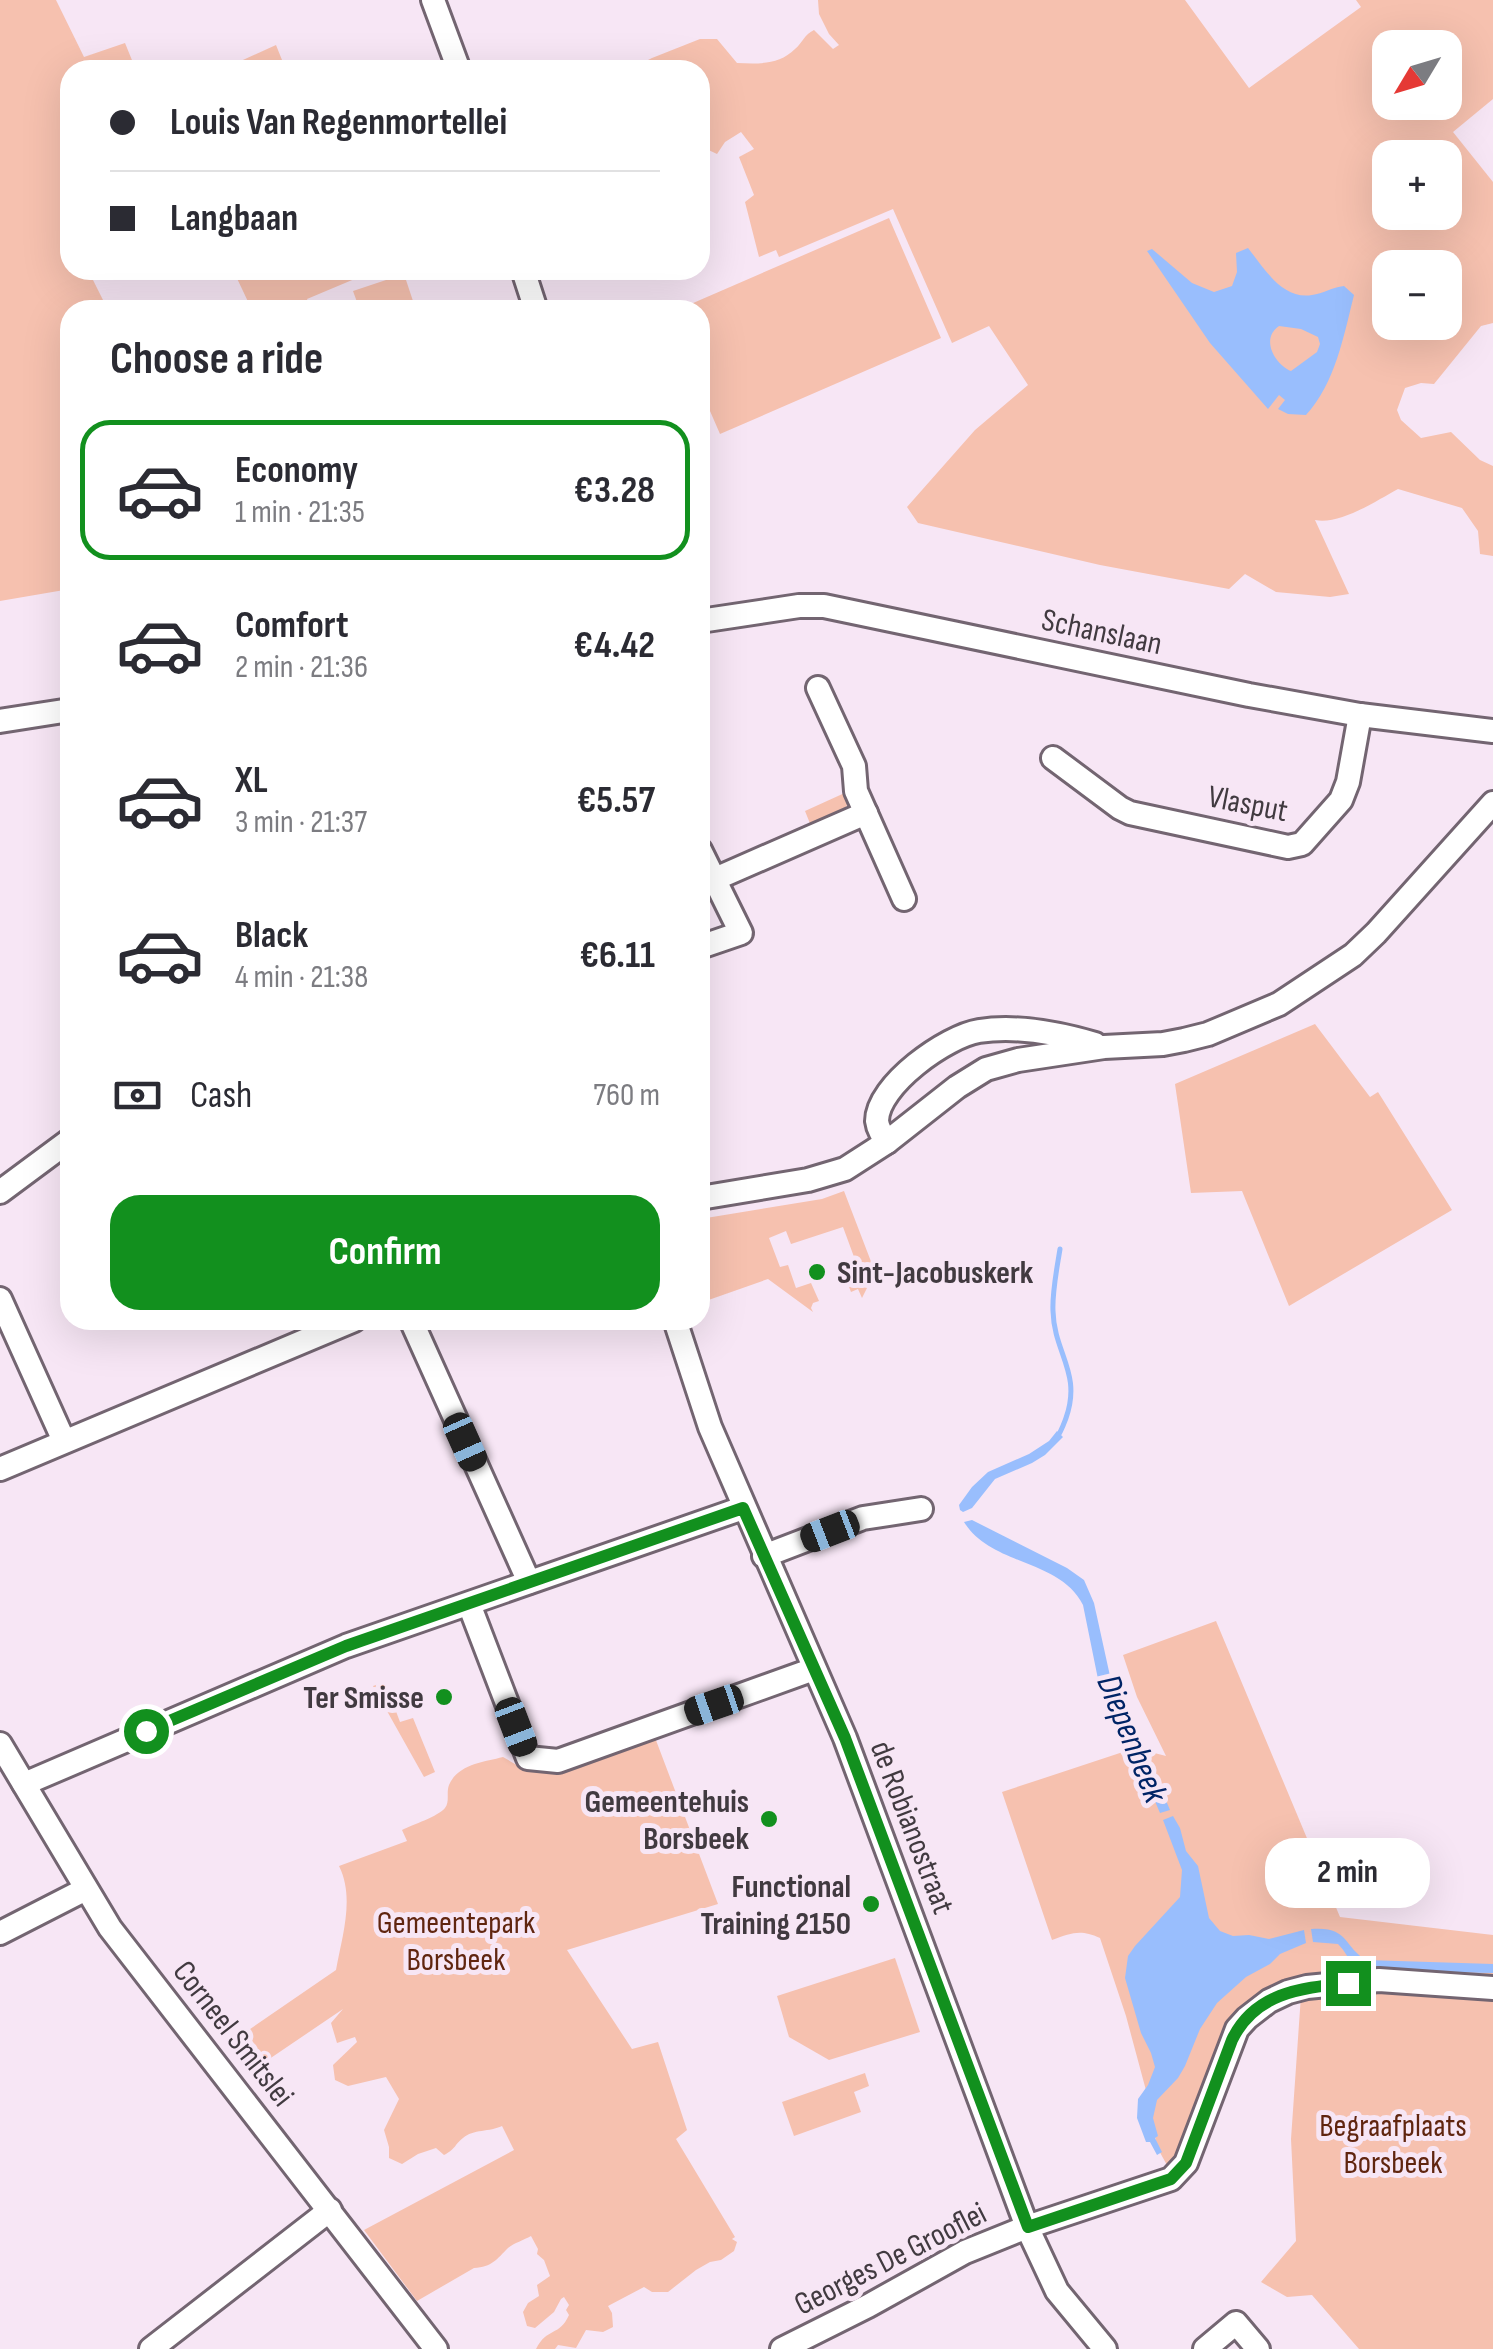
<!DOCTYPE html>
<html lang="en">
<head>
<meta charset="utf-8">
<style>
	:root { --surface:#fff; --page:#f7f7f7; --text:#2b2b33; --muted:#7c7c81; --line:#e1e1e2; --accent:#12901e }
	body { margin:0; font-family:"Sofia Sans Condensed",sans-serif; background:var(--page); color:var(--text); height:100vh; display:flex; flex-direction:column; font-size:38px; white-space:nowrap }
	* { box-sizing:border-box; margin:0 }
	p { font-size:32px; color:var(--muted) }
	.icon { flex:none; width:55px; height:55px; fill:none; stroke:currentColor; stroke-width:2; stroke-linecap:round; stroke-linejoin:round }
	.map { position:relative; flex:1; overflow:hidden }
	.panel { position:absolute; left:60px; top:300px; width:650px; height:1030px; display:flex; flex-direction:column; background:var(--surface); border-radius:30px; box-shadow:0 10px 40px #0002 }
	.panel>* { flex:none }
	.hud { position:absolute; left:60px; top:60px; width:650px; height:220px; border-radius:30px; box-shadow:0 10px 40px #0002; display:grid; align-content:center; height:220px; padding:0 50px; background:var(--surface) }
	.needle { width:65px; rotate:232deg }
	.controls { position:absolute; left:1372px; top:30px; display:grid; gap:20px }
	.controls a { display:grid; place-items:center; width:90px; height:90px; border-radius:20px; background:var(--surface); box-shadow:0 10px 40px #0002; font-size:50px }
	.end { position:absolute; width:45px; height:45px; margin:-22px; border:12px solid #12901e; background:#fff; box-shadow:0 0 0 5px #fff }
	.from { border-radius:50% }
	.bubble { position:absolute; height:70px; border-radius:30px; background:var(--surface); box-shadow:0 10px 40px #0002; font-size:32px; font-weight:700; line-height:70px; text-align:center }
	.car { position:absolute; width:30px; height:60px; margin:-30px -15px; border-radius:12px; box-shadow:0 0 8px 2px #0007; background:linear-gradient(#222 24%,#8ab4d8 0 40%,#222 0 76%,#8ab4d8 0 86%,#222 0) }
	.hud b { display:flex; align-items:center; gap:35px; height:95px; font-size:38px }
	.hud b+b { border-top:2px solid var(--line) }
	.hud i { width:25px; height:25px; background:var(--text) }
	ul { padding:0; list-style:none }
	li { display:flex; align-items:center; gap:30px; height:140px; margin:0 20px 15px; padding:0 30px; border:5px solid transparent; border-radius:30px }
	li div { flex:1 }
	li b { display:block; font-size:38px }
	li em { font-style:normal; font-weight:700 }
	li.selected { border-color:var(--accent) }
	li>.icon { width:90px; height:90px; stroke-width:1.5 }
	h2 { padding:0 50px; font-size:45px; line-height:120px }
	.pay { display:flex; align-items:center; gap:25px; height:110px; padding:0 50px; font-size:38px }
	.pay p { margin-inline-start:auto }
	.cta { display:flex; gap:20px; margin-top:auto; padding:20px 50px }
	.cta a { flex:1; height:115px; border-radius:30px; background:var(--accent); color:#fff; font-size:40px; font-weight:700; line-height:115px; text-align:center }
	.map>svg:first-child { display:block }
	.green { fill:#f6c1af; fill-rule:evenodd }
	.water { fill:#99befd; fill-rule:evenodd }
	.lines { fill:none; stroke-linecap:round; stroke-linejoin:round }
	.stream { stroke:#99befd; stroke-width:5 }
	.minor-casing { stroke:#736571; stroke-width:28 }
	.minor { stroke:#fff; stroke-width:22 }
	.route { stroke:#12901e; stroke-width:12 }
	.poi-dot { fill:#12901e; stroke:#f7e6f5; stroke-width:4 }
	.labels { text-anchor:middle; stroke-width:10; stroke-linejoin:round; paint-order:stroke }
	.street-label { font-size:32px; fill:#413a40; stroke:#f7e6f5 }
	.poi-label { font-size:32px; font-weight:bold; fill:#413a40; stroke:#f7e6f5; text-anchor:end }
	.park-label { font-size:32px; fill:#60250f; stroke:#f7e6f5 }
	.water-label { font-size:35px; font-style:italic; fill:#002466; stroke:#f7e6f5 }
</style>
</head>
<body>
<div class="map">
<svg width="1493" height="2349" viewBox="0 0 1493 2349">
	<rect width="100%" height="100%" fill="#f7e6f5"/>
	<g class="green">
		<path d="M 0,0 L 56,0 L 84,57 L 125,43 L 136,70 L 70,70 L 70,270 L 88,270 L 108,310 L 70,310 L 70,589 L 0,601 Z"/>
		<path d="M 818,0 L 1185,0 L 1249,88 L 1361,7 L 1356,0 L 1493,0 L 1493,99 L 1453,132 L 1493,182 L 1493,323 L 1481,326 L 1434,384 L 1421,383 L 1405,388 L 1397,410 L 1401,420 L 1421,438 L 1451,432 L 1480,460 L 1493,466 L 1493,556 L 1480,554 L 1478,531 L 1462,508 L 1398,489 C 1376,501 1340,525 1315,520 L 1349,594 L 1330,597 L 1276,592 L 1245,574 L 1229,589 L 1100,565 L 918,523 L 907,507 L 975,430 L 1028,385 L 989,326 L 952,343 L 893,209 L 779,257 L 776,250 L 759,257 L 745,202 L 754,195 L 739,157 L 754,149 L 741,132 L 725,142 L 717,154 L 700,146 L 700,70 L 640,70 L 646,61 L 652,58 L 700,39 L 717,39 L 737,63 C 758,64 779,65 795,49 C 803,42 804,35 814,30 L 833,49 L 839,45 L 829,34 L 819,14 ZM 1390,48 L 1445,48 L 1445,102 L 1390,102 ZM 1390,158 L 1445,158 L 1445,212 L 1390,212 ZM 1390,268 L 1445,268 L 1445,322 L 1390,322 Z"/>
		<path d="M 276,45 L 286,70 L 221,70 Z"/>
		<path d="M 889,218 L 941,338 L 720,434 L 700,388 L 700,310 L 677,310 Z"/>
		<path d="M 233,270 L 376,270 L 307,299 L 311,310 L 252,310 Z"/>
		<path d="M 404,274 L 416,310 L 348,310 L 347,307 L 357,302 L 353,291 Z"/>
		<path d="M 849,791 C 851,815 831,820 813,831 L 805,811 Z"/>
		<path d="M 1315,1024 L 1370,1097 L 1378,1092 L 1452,1210 L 1289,1306 L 1242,1191 L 1191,1193 L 1175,1084 Z"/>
		<path d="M 844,1191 L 875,1272 L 862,1298 L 858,1289 L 851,1292 L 843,1271 L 857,1265 L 843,1227 L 791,1244 L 786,1231 L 769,1238 L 780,1267 L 788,1265 L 796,1288 L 811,1283 L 819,1301 L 813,1303 L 811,1308 L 813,1312 L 768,1279 L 700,1303 L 700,1219 L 822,1199 Z"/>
		<path d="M 1216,1621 L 1340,1917 L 1493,1935 L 1493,2349 L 1359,2349 L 1312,2295 L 1287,2297 L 1261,2282 L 1296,2241 L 1291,2139 L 1302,1981 L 1254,2003 L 1181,2148 L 1168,2167 L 1157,2147 L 1147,2094 L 1126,2016 L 1100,1938 C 1080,1929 1072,1933 1052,1940 L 1002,1792 L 1135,1748 L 1166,1756 L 1137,1697 L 1123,1655 Z"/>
		<path d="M 385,1682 L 400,1722 L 413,1718 L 435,1772 L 424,1777 L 373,1686 Z"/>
		<path d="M 654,1735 L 718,1904 L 567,1950 L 632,2049 L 658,2042 L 687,2130 L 676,2139 L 735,2237 L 732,2239 L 737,2242 L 734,2251 L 721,2260 L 710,2262 L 696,2270 L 668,2292 L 652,2292 L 644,2287 L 608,2306 L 612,2313 L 613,2327 L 603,2332 L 586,2330 L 576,2348 L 558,2345 L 555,2349 L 536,2349 C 547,2327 559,2337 569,2315 L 566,2310 L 569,2305 L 564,2297 L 561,2299 L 554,2312 L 535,2328 L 527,2326 L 523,2312 L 528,2303 L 539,2296 L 537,2285 L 550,2276 L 544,2260 L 537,2254 L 538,2249 L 531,2236 C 524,2240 514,2243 508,2248 C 497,2259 492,2267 474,2268 L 417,2301 L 364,2230 L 514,2150 L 502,2126 C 490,2132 473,2129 463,2138 C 454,2145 456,2149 444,2155 L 436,2148 L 418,2154 L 402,2164 L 389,2158 L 389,2147 L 384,2130 L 399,2099 L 386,2077 L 348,2086 L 335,2080 L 333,2065 L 357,2042 L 355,2037 L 337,2043 L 331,2023 L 343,2009 L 256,2068 L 234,2040 L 336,1970 C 342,1936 355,1898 339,1866 L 407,1841 L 402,1830 C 412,1825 439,1816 445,1808 C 450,1801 446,1793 449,1785 C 458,1764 484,1762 503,1757 L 527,1771 L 554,1771 Z"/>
		<path d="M 895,1958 L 920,2032 L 829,2060 L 789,2037 L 777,1996 Z"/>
		<path d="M 865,2073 L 869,2086 L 854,2092 L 861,2112 L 794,2136 L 782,2102 Z"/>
	</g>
	<g class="water">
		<path d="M 1248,248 C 1264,268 1282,300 1312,295 C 1323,294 1332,287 1344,286 L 1354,295 C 1344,335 1335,384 1306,415 L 1288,414 L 1278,409 L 1285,400 L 1279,395 L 1268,409 L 1210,343 L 1147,251 L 1152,249 L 1192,283 L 1214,292 L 1232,286 L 1237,272 L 1236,253 ZM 1279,326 L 1301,329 L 1318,337 L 1320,344 L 1317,352 L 1291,371 C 1275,364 1260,339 1279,326 Z"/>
		<path d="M 1057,1431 L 1063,1437 L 1045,1455 L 1032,1463 L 995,1479 L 972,1508 L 963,1512 L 960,1510 L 959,1505 L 972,1487 L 988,1472 L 1029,1454 L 1049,1441 Z"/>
		<path d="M 972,1520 L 1067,1568 L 1084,1580 L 1094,1603 L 1110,1676 L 1121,1700 L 1131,1732 L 1146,1753 L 1170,1810 L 1160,1813 L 1137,1759 L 1122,1735 L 1099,1684 L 1083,1605 C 1060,1559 991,1566 964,1522 Z"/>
		<path d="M 1173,1816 L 1180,1828 L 1186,1851 L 1198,1866 L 1209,1918 L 1220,1931 L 1233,1936 L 1249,1935 L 1269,1939 L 1304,1930 L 1306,1943 L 1280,1954 L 1270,1964 L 1246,1977 L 1217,2003 L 1200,2029 L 1185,2066 L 1178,2078 L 1157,2100 L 1153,2118 L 1158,2136 L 1155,2138 L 1162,2152 L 1157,2155 L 1150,2142 L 1146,2142 L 1137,2118 L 1138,2099 L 1148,2085 L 1155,2067 L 1151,2053 L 1141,2033 L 1125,1978 L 1128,1956 L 1135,1946 L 1180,1897 L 1182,1870 L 1163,1820 Z"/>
		<path d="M 1311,1929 C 1349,1926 1343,1946 1366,1960 L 1493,1964 L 1493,1973 L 1369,1971 C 1348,1967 1351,1957 1338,1944 L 1313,1942 Z"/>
	</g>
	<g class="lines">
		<path class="stream" d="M 1056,1439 C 1061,1432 1063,1426 1066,1418 C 1082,1373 1054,1353 1053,1311 C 1052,1292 1057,1268 1060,1249"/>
		<defs>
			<g id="minor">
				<path d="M 433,0 L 459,70"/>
				<path d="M 523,270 L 536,310"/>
				<path d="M 700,621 L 799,606 L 824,606 L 1249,695 L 1360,715 L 1493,731"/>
				<path d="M 818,688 L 854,766 L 856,791 L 904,899"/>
				<path d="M 0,721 L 70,710"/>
				<path d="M 1053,758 L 1120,808 L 1130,813 L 1288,847 L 1302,844 L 1341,800 L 1348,782 L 1360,715"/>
				<path d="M 700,850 L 741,933 L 700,947"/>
				<path d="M 715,879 L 866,813"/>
				<path d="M 887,1142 C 882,1135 878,1129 877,1121 C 877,1085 947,1036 979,1031 C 1018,1025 1058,1033 1095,1044"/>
				<path d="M 0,1192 L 70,1140"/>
				<path d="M 700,1198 L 808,1180 L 845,1169 L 887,1142 L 957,1087 L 986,1069 L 1018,1060 L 1104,1047 L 1163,1044 L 1184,1040 L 1208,1034 L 1279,1004 L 1353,955 L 1376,933 L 1493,803"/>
				<path d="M 0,1299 L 64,1441"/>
				<path d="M 411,1320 L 529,1582"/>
				<path d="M 675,1320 L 710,1427 L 845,1738 L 1027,2227 L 1057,2291 L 1105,2349"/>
				<path d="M 0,1469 L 354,1320"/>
				<path d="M 764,1556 L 863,1518 L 921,1509"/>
				<path d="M 469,1604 L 528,1758 L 558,1761 L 814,1669"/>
				<path d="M 0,1744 L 110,1928 L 436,2349"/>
				<path d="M 24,1784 L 346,1646 L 743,1508"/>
				<path d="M 0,1933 L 86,1889"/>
				<path d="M 151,2349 L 330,2210"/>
				<path d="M 782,2349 L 868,2306 L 965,2252 L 1027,2227 L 1171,2179 L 1186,2163 L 1237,2029 L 1247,2018 L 1269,2001 L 1288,1992 L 1307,1987 L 1379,1980 L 1493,1988"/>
				<path d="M 1205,2349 L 1236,2323 L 1258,2349"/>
			</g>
		</defs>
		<use href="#minor" class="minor-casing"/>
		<use href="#minor" class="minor"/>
	</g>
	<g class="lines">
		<path class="route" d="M 146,1731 L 346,1646 L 743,1508 L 845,1738 L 1028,2227 L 1171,2179 L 1186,2163 L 1232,2040 C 1255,1992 1302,1988 1348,1983"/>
	</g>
	<g class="poi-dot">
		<circle cx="817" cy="1272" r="10"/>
		<circle cx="444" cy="1697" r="10"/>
		<circle cx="769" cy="1819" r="10"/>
		<circle cx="871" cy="1904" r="10"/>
	</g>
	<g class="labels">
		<g class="street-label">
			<text transform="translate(1102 631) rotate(12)" y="11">Schanslaan</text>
			<text transform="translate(1248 803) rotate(11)" y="11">Vlasput</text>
			<text transform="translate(913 1827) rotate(69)" y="11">de Robianostraat</text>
			<text transform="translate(234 2033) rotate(52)" y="11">Corneel Smitslei</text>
			<text transform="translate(890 2258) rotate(-27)" y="11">Georges De Grooflei</text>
		</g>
		<g class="poi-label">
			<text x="837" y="1283" text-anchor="start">Sint-Jacobuskerk</text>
			<text x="424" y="1708">Ter Smisse</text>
			<text x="749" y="1812">Gemeentehuis<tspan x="749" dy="37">Borsbeek</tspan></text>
			<text x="851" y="1897">Functional<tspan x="851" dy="37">Training 2150</tspan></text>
		</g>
		<g class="park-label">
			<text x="456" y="1933">Gemeentepark<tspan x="456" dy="37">Borsbeek</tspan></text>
			<text x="1393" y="2136">Begraafplaats<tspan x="1393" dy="37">Borsbeek</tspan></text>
		</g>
		<g class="water-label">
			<text transform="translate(1133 1738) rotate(68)" y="12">Diepenbeek</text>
		</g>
	</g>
</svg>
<div class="controls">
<a><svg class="needle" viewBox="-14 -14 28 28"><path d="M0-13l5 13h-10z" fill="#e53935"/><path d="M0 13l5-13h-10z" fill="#7c7c81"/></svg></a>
<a>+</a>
<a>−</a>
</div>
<i class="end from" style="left:146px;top:1731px"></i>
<i class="end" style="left:1348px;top:1983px"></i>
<div class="bubble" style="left:1265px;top:1838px;width:165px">2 min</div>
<i class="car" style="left:465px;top:1442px;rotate:156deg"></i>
<i class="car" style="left:830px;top:1531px;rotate:249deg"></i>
<i class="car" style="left:714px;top:1705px;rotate:251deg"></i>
<i class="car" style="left:516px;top:1727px;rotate:159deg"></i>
<div class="hud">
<b><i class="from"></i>Louis Van Regenmortellei</b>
<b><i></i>Langbaan</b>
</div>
<section class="panel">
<h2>Choose a ride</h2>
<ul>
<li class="selected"><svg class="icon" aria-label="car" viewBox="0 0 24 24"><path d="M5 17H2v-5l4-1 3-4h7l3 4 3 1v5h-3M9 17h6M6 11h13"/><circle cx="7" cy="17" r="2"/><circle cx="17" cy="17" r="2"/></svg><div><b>Economy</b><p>1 min · 21:35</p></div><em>€3.28</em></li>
<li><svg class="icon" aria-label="car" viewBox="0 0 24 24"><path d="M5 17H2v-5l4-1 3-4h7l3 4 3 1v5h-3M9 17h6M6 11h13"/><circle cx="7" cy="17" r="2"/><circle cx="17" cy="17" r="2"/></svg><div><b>Comfort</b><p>2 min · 21:36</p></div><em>€4.42</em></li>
<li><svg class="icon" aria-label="car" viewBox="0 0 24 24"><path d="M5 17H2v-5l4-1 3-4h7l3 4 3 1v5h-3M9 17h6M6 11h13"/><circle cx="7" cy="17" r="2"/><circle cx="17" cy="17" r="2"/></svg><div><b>XL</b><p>3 min · 21:37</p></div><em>€5.57</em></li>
<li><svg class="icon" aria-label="car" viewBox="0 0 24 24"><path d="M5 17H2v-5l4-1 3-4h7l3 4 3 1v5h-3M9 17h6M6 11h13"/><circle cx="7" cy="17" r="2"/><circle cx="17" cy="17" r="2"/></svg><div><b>Black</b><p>4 min · 21:38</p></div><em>€6.11</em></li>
</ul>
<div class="pay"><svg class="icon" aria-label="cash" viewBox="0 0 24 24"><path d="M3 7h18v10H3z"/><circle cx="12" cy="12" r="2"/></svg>Cash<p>760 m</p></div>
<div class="cta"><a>Confirm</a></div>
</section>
</div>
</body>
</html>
